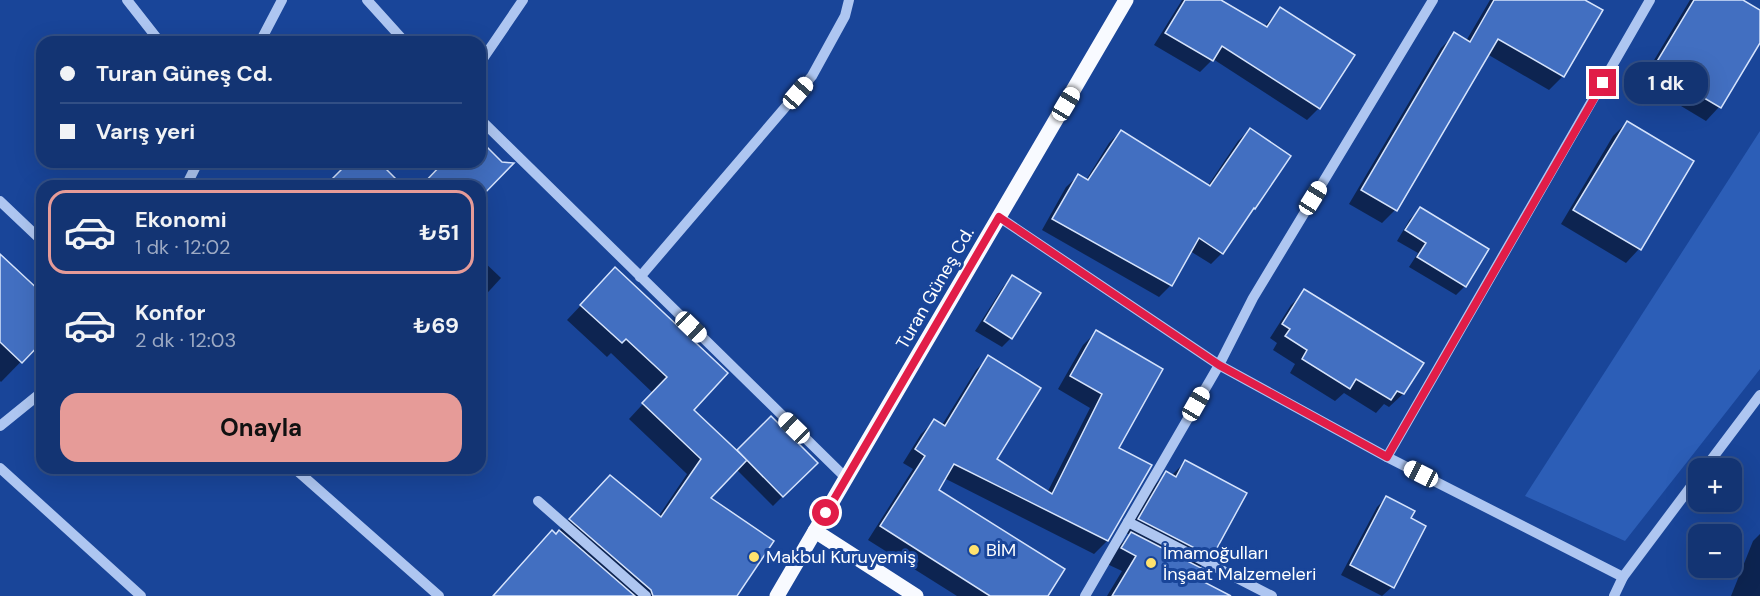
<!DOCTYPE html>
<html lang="tr">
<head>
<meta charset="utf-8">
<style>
	:root { --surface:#133473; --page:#203f7b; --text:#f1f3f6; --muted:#9daac4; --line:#324f85; --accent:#e69b98 }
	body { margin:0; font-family:"DM Sans",sans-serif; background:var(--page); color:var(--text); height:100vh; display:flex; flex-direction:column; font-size:22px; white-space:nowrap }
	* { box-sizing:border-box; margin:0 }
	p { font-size:20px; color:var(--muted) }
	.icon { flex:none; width:33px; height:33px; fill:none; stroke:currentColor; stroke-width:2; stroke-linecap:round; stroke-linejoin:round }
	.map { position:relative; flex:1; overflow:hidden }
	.side { position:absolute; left:36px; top:180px; width:450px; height:294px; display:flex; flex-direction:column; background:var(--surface); border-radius:18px; box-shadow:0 6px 24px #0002,0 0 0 2px var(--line) }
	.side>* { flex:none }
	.banner { position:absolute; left:36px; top:36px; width:450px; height:132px; border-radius:18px; box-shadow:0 6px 24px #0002,0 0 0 2px var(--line); display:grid; align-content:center; height:132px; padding:0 24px; background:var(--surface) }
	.tools { position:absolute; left:1688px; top:458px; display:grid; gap:12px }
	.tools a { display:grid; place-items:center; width:54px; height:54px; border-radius:12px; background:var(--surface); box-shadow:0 6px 24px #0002,0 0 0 2px var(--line); font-size:30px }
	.end { position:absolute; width:27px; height:27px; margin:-14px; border:8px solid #e11d48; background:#fff; box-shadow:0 0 0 3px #fff }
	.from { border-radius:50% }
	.bubble { position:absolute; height:42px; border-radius:18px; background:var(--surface); box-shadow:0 6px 24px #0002,0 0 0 2px var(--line); font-size:20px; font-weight:700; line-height:42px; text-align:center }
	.car { position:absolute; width:18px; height:36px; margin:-18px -9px; border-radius:8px; box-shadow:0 0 4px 2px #0007; background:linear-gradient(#fff 24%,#345 0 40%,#fff 0 76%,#345 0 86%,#fff 0) }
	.banner b { display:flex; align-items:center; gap:21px; height:57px; font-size:22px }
	.banner b+b { border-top:2px solid var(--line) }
	.banner i { width:15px; height:15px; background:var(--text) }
	ul { padding:10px 0 0; list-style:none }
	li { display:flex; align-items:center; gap:18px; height:84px; margin:0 12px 9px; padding:0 12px; border:3px solid transparent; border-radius:18px }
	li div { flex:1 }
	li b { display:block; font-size:22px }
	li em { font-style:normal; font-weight:700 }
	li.active { border-color:var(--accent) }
	li>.icon { width:54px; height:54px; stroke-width:1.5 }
	.action { display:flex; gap:12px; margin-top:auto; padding:12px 24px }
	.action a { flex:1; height:69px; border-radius:18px; background:var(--accent); color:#111; font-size:24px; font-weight:700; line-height:69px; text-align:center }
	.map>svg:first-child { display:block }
	.green { fill:#2c5eb7 }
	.shadow { fill:#0007 }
	.building { fill:#426fc1; stroke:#d5e3fc; stroke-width:1.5 }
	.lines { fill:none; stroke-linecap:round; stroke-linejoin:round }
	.minor { stroke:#aec6f1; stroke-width:10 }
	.major { stroke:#f8faff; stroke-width:15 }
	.route { stroke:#e11d48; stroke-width:8 }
	.poi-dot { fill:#ffe26e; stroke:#194599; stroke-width:2 }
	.labels { text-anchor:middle; stroke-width:6; stroke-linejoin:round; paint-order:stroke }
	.street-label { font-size:18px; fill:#fff; stroke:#194599 }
	.poi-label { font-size:18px; fill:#fff; stroke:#194599; text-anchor:start }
</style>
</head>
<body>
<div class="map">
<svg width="1760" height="596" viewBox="0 0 1760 596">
	<rect width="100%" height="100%" fill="#194599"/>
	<path class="green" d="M 1760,131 L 1760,369 L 1625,541 L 1525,496 Z"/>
	<g class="shadow">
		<path d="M 1182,0 L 1218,0 L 1264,27 L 1280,9 L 1319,108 L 1307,120 L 1213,59 L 1200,72 L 1154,45 Z"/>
		<path d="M 1490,0 L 1582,0 L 1563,76 L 1549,90 L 1487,54 L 1395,210 L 1382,223 L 1349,204 L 1441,48 L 1455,34 L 1466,41 Z"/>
		<path d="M 1690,0 L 1740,0 L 1760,12 L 1760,40 L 1719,107 L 1706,121 L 1641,82 Z"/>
		<path d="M 1627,122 L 1639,249 L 1626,263 L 1561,224 L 1613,136 Z"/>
		<path d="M 1250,129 L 1222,253 L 1211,264 L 1190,251 L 1171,285 L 1159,297 L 1042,230 L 1066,187 L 1078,176 L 1086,180 L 1109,143 L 1121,131 L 1207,187 L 1238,141 Z"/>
		<path d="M 1420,209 L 1465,286 L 1456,295 L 1409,267 L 1418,253 L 1397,241 L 1410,219 Z"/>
		<path d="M 0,256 L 42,295 L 42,340 L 1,382 L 0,381 Z"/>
		<path d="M 480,258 L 501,278 L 480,301 Z"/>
		<path d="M 1013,277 L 1011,338 L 1002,347 L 975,331 L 1003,287 Z"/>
		<path d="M 601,284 L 691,410 L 736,452 L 771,418 L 816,463 L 773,506 L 736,469 L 709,498 L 736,596 L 493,596 L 555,535 L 595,491 L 658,517 L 687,474 L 629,419 L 653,393 L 611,353 L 607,357 L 567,320 Z"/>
		<path d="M 1305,291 L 1422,364 L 1403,394 L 1389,407 L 1384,404 L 1376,413 L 1344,393 L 1335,401 L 1290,373 L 1295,364 L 1273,350 L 1277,343 L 1270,338 L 1291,305 Z"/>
		<path d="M 1096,332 L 1117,449 L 1150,465 L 1107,541 L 1094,554 L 944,478 L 937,490 L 1046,596 L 957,596 L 868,540 L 913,469 L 903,463 L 921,434 L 934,421 L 942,425 L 976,370 L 989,357 L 995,459 L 1047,493 L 1090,408 L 1058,389 L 1083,345 Z"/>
		<path d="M 1185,462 L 1211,556 L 1199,568 L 1198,580 L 1228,596 L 1107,596 L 1122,571 L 1107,564 L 1116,549 L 1130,535 L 1126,533 L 1153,487 L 1166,473 L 1171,476 Z"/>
		<path d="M 1386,498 L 1392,587 L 1382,596 L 1341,575 L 1377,507 Z"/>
		<path d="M 1760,534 L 1760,596 L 1731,596 L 1753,541 Z"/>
	</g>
	<g class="building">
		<path d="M 1185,0 L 1221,0 L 1267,27 L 1280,7 L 1355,55 L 1320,109 L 1222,46 L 1213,61 L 1165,33 Z"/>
		<path d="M 1494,0 L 1585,0 L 1603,10 L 1564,77 L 1498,39 L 1397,211 L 1361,190 L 1454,32 L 1470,42 Z"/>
		<path d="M 1694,0 L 1743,0 L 1760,10 L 1760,43 L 1721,108 L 1653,68 Z"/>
		<path d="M 1627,121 L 1694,161 L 1641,250 L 1573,210 Z"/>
		<path d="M 1250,128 L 1291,156 L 1255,209 L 1254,208 L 1223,254 L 1199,238 L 1172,286 L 1052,219 L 1078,174 L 1088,180 L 1121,130 L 1210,186 Z"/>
		<path d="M 480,140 L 502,162 L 514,163 L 480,198 L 480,186 L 421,186 L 444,162 L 480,162 Z"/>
		<path d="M 349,162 L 379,162 L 403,186 L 325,186 Z"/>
		<path d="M 1420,207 L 1489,249 L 1466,287 L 1417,257 L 1426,243 L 1405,230 Z"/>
		<path d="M 0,254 L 42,293 L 42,342 L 22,363 L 0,342 Z"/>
		<path d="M 615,267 L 728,373 L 694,410 L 747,460 L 711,498 L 774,541 L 737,596 L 653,596 L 651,590 L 569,519 L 610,475 L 661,517 L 701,459 L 642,403 L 667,377 L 626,339 L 622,343 L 580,305 Z"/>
		<path d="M 1012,275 L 1041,293 L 1012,339 L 984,321 Z"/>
		<path d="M 1304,289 L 1424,363 L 1404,394 L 1397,391 L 1391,400 L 1356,379 L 1350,389 L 1302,359 L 1307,350 L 1285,336 L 1290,329 L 1282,324 Z"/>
		<path d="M 1096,330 L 1163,369 L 1119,448 L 1152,465 L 1108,541 L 954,464 L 939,490 L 1065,569 L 1048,596 L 990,596 L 880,526 L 925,456 L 915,449 L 934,419 L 945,426 L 988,355 L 1041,388 L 997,459 L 1052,494 L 1102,394 L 1070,376 Z"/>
		<path d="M 771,416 L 818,463 L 783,497 L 737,450 Z"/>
		<path d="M 1185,460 L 1247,493 L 1212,557 L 1138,519 L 1166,471 L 1176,477 Z"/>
		<path d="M 1386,496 L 1415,511 L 1411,518 L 1426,526 L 1394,588 L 1350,565 Z"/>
		<path d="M 552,530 L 556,534 L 559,530 L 635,596 L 493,596 Z"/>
		<path d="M 1131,532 L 1205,570 L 1200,580 L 1231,596 L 1112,596 L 1136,556 L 1121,548 Z"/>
	</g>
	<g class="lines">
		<g class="minor">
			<path d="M 127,0 L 160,42"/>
			<path d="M 367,0 L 405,42"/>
			<path d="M 260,42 L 282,0"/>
			<path d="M 480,63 L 523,0"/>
			<path d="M 480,119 L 846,478"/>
			<path d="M 186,186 L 198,162"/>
			<path d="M 0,201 L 42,241"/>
			<path d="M 999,217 L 1219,365 L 1387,457 L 1623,577"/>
			<path d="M 640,277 L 812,76 L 845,16 L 849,0"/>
			<path d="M 0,426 L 42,392"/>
			<path d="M 1387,457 L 1650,0"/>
			<path d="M 0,468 L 141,596"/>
			<path d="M 294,468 L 439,596"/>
			<path d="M 1705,468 L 1760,395"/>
			<path d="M 538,501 L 646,596"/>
			<path d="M 1128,522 L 1272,596"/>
			<path d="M 1085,596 L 1219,365 L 1253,298 L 1433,0"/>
			<path d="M 1614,596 L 1623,577 L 1698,477"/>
		</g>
		<g class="major">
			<path d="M 815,531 L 916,596"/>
			<path d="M 777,596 L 1126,0"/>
		</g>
	</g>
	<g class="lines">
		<path class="route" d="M 826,513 L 999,217 L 1219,365 L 1387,457 L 1603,83"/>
	</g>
	<g class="poi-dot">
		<circle cx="974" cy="550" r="6"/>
		<circle cx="754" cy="557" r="6"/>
		<circle cx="1151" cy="563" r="6"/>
	</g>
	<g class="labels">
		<g class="street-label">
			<text transform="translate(935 288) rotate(-60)" y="6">Turan Güneş Cd.</text>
		</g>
		<g class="poi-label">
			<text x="986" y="556">BİM</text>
			<text x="1163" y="559">İmamoğulları<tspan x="1163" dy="21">İnşaat Malzemeleri</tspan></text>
			<text x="766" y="563">Makbul Kuruyemiş</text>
		</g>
	</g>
</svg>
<div class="tools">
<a>+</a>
<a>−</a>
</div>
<i class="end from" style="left:826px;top:513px"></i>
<i class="end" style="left:1603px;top:83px"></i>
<div class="bubble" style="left:1624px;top:62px;width:84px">1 dk</div>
<i class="car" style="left:798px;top:93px;rotate:41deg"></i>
<i class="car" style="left:1066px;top:104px;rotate:31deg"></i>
<i class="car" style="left:1313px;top:198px;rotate:32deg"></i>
<i class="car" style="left:691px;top:327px;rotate:134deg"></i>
<i class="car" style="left:1196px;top:404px;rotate:30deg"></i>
<i class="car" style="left:794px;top:428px;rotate:314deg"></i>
<i class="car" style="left:1421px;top:474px;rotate:297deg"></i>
<div class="banner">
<b><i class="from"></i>Turan Güneş Cd.</b>
<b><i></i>Varış yeri</b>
</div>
<section class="side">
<ul>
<li class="active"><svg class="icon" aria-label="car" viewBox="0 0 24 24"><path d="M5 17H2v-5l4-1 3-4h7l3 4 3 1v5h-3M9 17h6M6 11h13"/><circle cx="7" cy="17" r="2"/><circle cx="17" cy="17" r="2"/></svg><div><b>Ekonomi</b><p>1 dk · 12:02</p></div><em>₺51</em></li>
<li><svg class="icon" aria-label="car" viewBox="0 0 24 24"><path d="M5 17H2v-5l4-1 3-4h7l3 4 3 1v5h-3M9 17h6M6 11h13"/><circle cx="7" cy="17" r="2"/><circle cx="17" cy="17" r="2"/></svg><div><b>Konfor</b><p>2 dk · 12:03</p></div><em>₺69</em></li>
</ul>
<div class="action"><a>Onayla</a></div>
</section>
</div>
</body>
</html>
